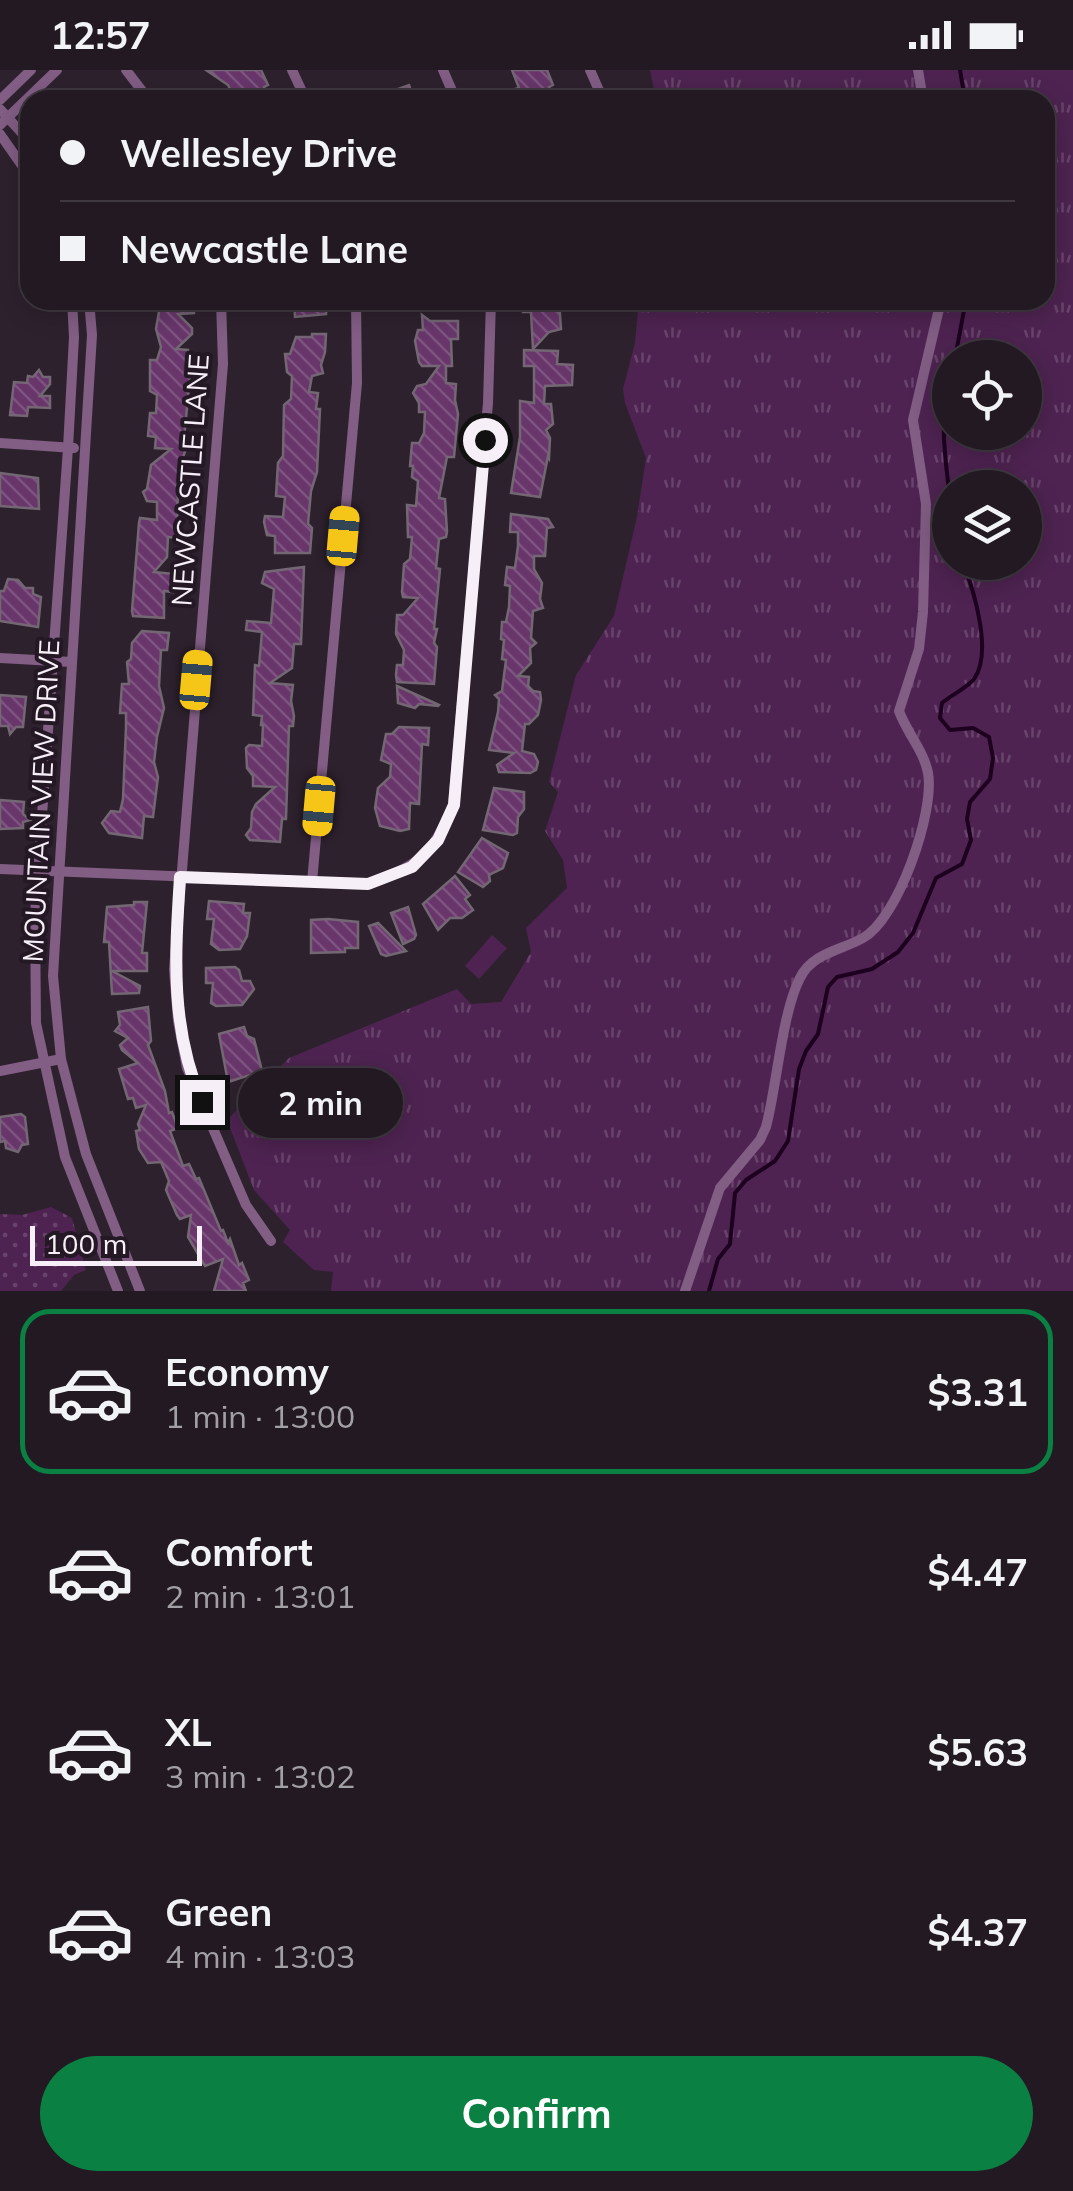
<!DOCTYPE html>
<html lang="en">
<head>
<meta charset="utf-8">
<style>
	:root { --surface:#221922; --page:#2a222a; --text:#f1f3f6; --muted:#a2a0a5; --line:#3f3840; --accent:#0b8043 }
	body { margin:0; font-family:Mulish,sans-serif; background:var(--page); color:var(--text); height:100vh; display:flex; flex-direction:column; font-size:38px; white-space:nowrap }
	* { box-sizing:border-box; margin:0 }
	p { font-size:32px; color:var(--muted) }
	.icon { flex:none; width:55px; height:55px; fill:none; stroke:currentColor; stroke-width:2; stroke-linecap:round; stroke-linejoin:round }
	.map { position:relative; height:1221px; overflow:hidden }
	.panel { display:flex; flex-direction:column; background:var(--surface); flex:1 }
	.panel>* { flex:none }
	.banner { position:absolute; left:20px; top:20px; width:1035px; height:220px; border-radius:30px; box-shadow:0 5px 25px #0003,0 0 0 2px var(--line); display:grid; align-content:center; height:220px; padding:0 40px; background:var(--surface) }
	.buttons { position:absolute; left:932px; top:270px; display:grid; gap:20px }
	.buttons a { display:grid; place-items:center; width:110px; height:110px; border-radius:50%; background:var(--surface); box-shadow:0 5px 25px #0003,0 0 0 2px var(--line); font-size:50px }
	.scale { position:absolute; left:30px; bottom:25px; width:172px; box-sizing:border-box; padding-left:10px; border:5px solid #f7eff7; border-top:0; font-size:28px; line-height:35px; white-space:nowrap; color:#f7eff7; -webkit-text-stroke:8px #231823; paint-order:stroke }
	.end { position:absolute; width:45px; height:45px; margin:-22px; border:12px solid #f7eff7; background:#111; box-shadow:0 0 0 5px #111 }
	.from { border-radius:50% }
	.bubble { position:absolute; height:70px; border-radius:35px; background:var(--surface); box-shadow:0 5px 25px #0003,0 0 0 2px var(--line); font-size:32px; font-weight:700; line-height:70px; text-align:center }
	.car { position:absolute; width:30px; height:60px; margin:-30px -15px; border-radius:12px; box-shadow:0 0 8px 2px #0007; background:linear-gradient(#f5c518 24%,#345 0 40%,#f5c518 0 76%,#345 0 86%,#f5c518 0) }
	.banner b { display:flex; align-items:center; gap:35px; height:95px; font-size:38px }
	.banner b+b { border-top:2px solid var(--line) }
	.banner i { width:25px; height:25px; background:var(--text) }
	ul { padding:18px 0 0; list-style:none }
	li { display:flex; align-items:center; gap:30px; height:165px; margin:0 20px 15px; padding:0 20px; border:5px solid transparent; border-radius:30px }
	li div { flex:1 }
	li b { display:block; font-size:38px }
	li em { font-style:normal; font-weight:700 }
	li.selected { border-color:var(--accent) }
	li>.icon { width:90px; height:90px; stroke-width:1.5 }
	.primary-button { display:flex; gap:20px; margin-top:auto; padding:20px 40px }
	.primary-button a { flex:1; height:115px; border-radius:60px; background:var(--accent); color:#fff; font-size:40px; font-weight:700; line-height:115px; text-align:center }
	.status { display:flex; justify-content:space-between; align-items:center; height:70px; padding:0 50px; background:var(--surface); direction:ltr }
	.status svg { height:28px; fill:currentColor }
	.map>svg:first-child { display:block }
	.grass { fill:url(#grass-dots) }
	.park { fill:url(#park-tufts); fill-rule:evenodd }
	.garden { fill:#4e2351 }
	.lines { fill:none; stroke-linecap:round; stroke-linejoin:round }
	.stream { stroke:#1d0020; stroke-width:4 }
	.building { fill:url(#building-back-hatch); stroke:#746774; stroke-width:2.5 }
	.minor { stroke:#825d84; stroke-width:10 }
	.route { stroke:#f7eff7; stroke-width:12 }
	.labels { text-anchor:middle; stroke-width:8; stroke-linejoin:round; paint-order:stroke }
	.street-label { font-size:28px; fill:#f7eff7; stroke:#231823 }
</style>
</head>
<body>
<div class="status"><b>12:57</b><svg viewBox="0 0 49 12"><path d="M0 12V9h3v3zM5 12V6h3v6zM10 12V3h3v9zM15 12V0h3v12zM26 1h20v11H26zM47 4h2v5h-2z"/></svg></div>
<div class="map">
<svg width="1073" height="1221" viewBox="0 0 1073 1221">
	<defs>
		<pattern id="grass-dots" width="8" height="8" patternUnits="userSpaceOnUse" patternTransform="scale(2.5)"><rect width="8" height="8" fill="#4e2351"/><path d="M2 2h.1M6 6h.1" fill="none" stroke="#68436b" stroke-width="1.8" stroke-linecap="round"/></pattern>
		<pattern id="park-tufts" width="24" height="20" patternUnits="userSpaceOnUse" patternTransform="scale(2.5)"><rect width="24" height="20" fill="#4e2351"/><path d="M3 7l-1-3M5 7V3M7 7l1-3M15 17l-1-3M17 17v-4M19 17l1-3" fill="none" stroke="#68436b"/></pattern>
		<pattern id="building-back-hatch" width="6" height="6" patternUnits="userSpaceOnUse" patternTransform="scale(2.5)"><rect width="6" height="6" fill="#68366b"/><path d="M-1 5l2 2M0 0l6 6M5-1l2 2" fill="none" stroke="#7e5381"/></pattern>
	</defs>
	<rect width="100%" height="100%" fill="#2d212d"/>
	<path class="grass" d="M 51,1137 L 72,1148 L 86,1200 L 74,1205 L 61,1221 L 0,1221 L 0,1144 L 22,1145 Z"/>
	<path class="park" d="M 650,0 L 1073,0 L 1073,1221 L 331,1221 L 333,1202 L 314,1200 L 283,1172 L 290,1160 L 254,1120 L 227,1050 L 289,988 L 457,919 L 471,934 L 501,932 L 531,882 L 526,858 L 567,818 L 563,790 L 545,761 L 558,722 L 549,712 L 576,605 L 614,546 L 637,447 L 646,388 L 625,333 L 623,319 L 635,273 L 639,230 L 1045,230 L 1045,30 L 656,30 ZM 950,288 L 1025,288 L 1025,362 L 950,362 ZM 950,418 L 1025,418 L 1025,492 L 950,492 Z"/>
	<path class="garden" d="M 492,865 L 507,878 L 479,909 L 465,896 Z"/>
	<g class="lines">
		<g class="stream">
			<path d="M 960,0 L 965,30"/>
			<path d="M 955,288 L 966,230"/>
			<path d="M 950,308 C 939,349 945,387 950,428"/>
			<path d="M 709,1221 L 718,1189 L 730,1174 L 735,1123 L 746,1110 L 775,1091 L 788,1071 L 799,999 L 806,981 L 818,964 L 828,917 L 837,907 L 872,899 L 898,882 L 913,863 L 936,808 L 962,794 L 971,770 L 967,749 L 970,732 L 990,709 L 993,688 L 989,667 L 973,658 L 950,660 L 940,648 L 942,633 C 951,625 967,618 974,609 C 993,583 974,521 963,492"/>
		</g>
	</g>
	<g class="building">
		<path d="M 206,0 L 261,0 L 268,15 L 264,17 L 269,30 L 236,30 L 228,15 Z"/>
		<path d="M 512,0 L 547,0 L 553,15 L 549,17 L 554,30 L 515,30 L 511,20 L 519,18 Z"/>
		<path d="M 409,15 L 414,30 L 371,30 L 370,29 Z"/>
		<path d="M 161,230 L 194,230 L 194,243 L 178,244 L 192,258 L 192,264 L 176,279 L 188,280 L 187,296 L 191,296 L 184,369 L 188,373 L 181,393 L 184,393 L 182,410 L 178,410 L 177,468 L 168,467 L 167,487 L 154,502 L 175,504 L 173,522 L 164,521 L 164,548 L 133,546 L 132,541 L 139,453 L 140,448 L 157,450 L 157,432 L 147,431 L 143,422 L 147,419 L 151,395 L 171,379 L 155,378 L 156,367 L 148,366 L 150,343 L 156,343 L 157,325 L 150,321 L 150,290 L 157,290 L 161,277 L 156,259 Z"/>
		<path d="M 294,230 L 322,230 L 327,237 L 326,244 L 295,247 Z"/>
		<path d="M 522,230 L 559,230 L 561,259 L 549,262 L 533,279 L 531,242 L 523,242 Z"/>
		<path d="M 422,245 L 430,251 L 458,251 L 458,269 L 451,269 L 452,296 L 446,296 L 446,313 L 456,314 L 455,330 L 458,344 L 454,387 L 447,387 L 439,428 L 445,429 L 447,462 L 446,467 L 439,469 L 436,498 L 440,499 L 434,559 L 437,559 L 434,573 L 437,577 L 434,614 L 397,612 L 396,605 L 397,595 L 403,595 L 404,580 L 396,564 L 397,545 L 403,545 L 418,528 L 403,527 L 402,522 L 404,494 L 410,489 L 412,467 L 408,467 L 407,435 L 416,436 L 418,411 L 412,407 L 413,396 L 410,396 L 412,373 L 419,373 L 424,363 L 425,342 L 419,342 L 419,333 L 413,323 L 417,316 L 426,314 L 439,296 L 422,296 L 419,292 L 415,271 L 418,260 L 423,260 Z"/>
		<path d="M 312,264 L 326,264 L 325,282 L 321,295 L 323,303 L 312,306 L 309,322 L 318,323 L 316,339 L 320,339 L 317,402 L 311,421 L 308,454 L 312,458 L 310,483 L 275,483 L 275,466 L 267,465 L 264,452 L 265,446 L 283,447 L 285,427 L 276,426 L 278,393 L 283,386 L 284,335 L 291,329 L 292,306 L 287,302 L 285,284 L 290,284 L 296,267 L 312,267 Z"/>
		<path d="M 524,280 L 558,281 L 557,294 L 573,295 L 572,315 L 545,316 L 544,334 L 551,334 L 553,354 L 546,360 L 550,368 L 549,388 L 548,386 L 540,427 L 511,423 L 520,367 L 520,331 L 534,333 L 534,296 L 524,296 Z"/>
		<path d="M 39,300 L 43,307 L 50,307 L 50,314 L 40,326 L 50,326 L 50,338 L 28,337 L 27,346 L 10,345 L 14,312 L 27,313 L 28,306 L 33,307 Z"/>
		<path d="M 0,403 L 38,408 L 39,439 L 0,436 Z"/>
		<path d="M 511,444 L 548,449 L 553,457 L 547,458 L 545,486 L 534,486 L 534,499 L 542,513 L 540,529 L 543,538 L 533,541 L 531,568 L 536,573 L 530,578 L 531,593 L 518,606 L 529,607 L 528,616 L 533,621 L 540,622 L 541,630 L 538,645 L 529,654 L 525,654 L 522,681 L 534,684 L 538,692 L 536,700 L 530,703 L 499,702 L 497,695 L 514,683 L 489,680 L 498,642 L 499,629 L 495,625 L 502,621 L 506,590 L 502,589 L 504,570 L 501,569 L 502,552 L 506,552 L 509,537 L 510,516 L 505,515 L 507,497 L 515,498 L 518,476 L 518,462 L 510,462 Z"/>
		<path d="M 304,497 L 301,574 L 294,574 L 292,598 L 270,613 L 293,615 L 291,631 L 294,646 L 293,656 L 289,656 L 286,749 L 282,749 L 280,772 L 250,770 L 246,765 L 251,758 L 252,742 L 256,734 L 275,717 L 253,716 L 253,706 L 247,698 L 246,678 L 249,675 L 262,676 L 263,655 L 261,655 L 262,646 L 253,645 L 255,595 L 259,596 L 262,562 L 246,560 L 247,551 L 271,553 L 274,519 L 262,513 L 265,502 Z"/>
		<path d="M 8,509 L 18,510 L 25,518 L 33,518 L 33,524 L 41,527 L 38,557 L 0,551 L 0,521 L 4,521 Z"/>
		<path d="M 142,561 L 169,563 L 167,580 L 161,580 L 159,616 L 164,638 L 157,667 L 154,692 L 158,707 L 153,747 L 144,746 L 142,768 L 109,763 L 102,753 L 111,741 L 120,742 L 123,729 L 126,657 L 126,643 L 120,643 L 122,614 L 129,614 L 127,592 L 131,589 L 132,573 Z"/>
		<path d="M 397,616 L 439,635 L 438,636 L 419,634 L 415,638 L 398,633 Z"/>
		<path d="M 0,625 L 26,627 L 23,657 L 16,657 L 10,664 L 8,656 L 0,656 Z"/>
		<path d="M 399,657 L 429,658 L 428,675 L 422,674 L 419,734 L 410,733 L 409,759 L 400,761 L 380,756 L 375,738 L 378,718 L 390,707 L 391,694 L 381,690 L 386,664 L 392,664 Z"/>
		<path d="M 494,718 L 524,722 L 524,739 L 518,747 L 517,763 L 513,765 L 483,760 Z"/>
		<path d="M 0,730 L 24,732 L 23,744 L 30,750 L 23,752 L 23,758 L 0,759 Z"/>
		<path d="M 482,768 L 508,783 L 503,798 L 489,805 L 490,811 L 483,817 L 458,802 Z"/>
		<path d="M 455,806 L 470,825 L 465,829 L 473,840 L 462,848 L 450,848 L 438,860 L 423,834 Z"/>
		<path d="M 209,831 L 244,834 L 243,843 L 250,843 L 247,866 L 240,879 L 219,880 L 211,874 L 214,849 L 207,849 Z"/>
		<path d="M 134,832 L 147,832 L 142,883 L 147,883 L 147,901 L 112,901 L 140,916 L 139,923 L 112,924 L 109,872 L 104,872 L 107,837 L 134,835 Z"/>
		<path d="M 408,837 L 416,865 L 414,869 L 403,874 L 391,843 Z"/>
		<path d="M 328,849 L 358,852 L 358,878 L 345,878 L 345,882 L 311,883 L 311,850 Z"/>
		<path d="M 378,853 L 406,881 L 386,886 L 381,884 L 369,856 Z"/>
		<path d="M 235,897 L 239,900 L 242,911 L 250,911 L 254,919 L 242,935 L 216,936 L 211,933 L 213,913 L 206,913 L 206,898 Z"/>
		<path d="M 148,937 L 151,971 L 148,975 L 165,1021 L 169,1043 L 172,1042 L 178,1058 L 170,1061 L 183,1096 L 189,1094 L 196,1109 L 199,1108 L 221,1161 L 223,1160 L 228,1173 L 230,1169 L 239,1195 L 242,1193 L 249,1210 L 243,1213 L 246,1221 L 214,1221 L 223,1189 L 205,1196 L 188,1167 L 191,1145 L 180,1149 L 177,1145 L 166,1120 L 169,1111 L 161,1092 L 148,1093 L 139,1079 L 136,1061 L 140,1060 L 138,1054 L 146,1035 L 136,1038 L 133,1028 L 128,1029 L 119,999 L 138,993 L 122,980 L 120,975 L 128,968 L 115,961 L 120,955 L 118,942 Z"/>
		<path d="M 244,957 L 247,966 L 254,969 L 262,1001 L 228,1012 L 219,964 Z"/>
		<path d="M 21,1044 L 25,1047 L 28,1074 L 22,1075 L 18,1082 L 6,1078 L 5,1071 L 0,1072 L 0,1047 Z"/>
	</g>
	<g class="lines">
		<g class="minor">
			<path d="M 126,0 L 149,30"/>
			<path d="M 292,0 L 306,30"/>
			<path d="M 443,0 L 456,30"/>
			<path d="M 590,0 L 601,25"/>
			<path d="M 918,0 L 923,30"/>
			<path d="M 0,30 L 31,0"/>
			<path d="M 0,39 L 30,72"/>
			<path d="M 0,55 L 57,0"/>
			<path d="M 0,64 L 30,107"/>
			<path d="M 72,230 L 74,267 L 68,378 L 35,844 L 36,953 L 65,1087 L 118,1221"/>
			<path d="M 89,230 L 92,265 L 53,906 L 61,989 L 86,1084 L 140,1221"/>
			<path d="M 221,230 L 223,294 L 174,899 L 178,951 L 187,998 L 246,1135 L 271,1171"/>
			<path d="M 0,373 L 74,378"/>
			<path d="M 0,588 L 72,592"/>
			<path d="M 0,799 L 368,814 C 420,794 431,787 453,735 L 488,333 L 491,230"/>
			<path d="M 312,812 L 357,313 L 356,230"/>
			<path d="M 0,1001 L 61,989"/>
			<path d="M 685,1221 L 720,1118 L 760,1070 L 766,1057 C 777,1015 782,943 800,908 C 812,883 842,880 863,868 C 898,849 935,742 928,703 C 924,681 907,663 899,641 L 919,579 L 923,542 L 926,434 L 913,350 L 941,230"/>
		</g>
	</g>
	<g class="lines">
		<path class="route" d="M 202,1032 C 170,958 175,886 180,807 L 368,814 L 412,797 L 438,770 L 454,735 L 485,370"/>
	</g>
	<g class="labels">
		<g class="street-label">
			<text transform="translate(190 410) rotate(-86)" y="10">NEWCASTLE LANE</text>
			<text transform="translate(41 731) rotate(-87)" y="10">MOUNTAIN VIEW DRIVE</text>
		</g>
	</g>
</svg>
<div class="buttons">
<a><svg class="icon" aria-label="locate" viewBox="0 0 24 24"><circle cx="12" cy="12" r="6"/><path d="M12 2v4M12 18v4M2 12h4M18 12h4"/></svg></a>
<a><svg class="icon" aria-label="layers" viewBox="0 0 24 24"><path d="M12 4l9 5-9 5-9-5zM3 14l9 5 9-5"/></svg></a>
</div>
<div class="scale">100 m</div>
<i class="end from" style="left:485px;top:370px"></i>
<i class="end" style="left:202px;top:1032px"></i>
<div class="bubble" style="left:238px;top:998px;width:165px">2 min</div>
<i class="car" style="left:343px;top:466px;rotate:5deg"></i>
<i class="car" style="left:196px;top:610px;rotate:5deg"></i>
<i class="car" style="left:319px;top:736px;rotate:185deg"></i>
<div class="banner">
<b><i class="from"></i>Wellesley Drive</b>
<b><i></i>Newcastle Lane</b>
</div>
</div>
<section class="panel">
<ul>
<li class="selected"><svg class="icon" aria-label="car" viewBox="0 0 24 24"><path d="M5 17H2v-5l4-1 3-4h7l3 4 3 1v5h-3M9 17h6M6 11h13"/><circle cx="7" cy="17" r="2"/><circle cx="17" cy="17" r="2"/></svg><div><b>Economy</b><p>1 min · 13:00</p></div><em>$3.31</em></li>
<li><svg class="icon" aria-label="car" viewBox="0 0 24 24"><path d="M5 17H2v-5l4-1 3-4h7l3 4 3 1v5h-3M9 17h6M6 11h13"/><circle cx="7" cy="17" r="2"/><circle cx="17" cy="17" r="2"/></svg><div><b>Comfort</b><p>2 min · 13:01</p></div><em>$4.47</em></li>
<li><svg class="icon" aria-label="car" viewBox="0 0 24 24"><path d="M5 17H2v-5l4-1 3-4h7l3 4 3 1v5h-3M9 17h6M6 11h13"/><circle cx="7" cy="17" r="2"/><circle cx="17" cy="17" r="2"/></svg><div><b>XL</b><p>3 min · 13:02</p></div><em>$5.63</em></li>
<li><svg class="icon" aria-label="car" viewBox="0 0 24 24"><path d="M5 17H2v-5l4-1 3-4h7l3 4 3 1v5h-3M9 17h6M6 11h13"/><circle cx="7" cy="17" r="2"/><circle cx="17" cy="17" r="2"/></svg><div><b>Green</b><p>4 min · 13:03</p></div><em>$4.37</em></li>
</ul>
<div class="primary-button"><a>Confirm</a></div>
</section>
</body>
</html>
